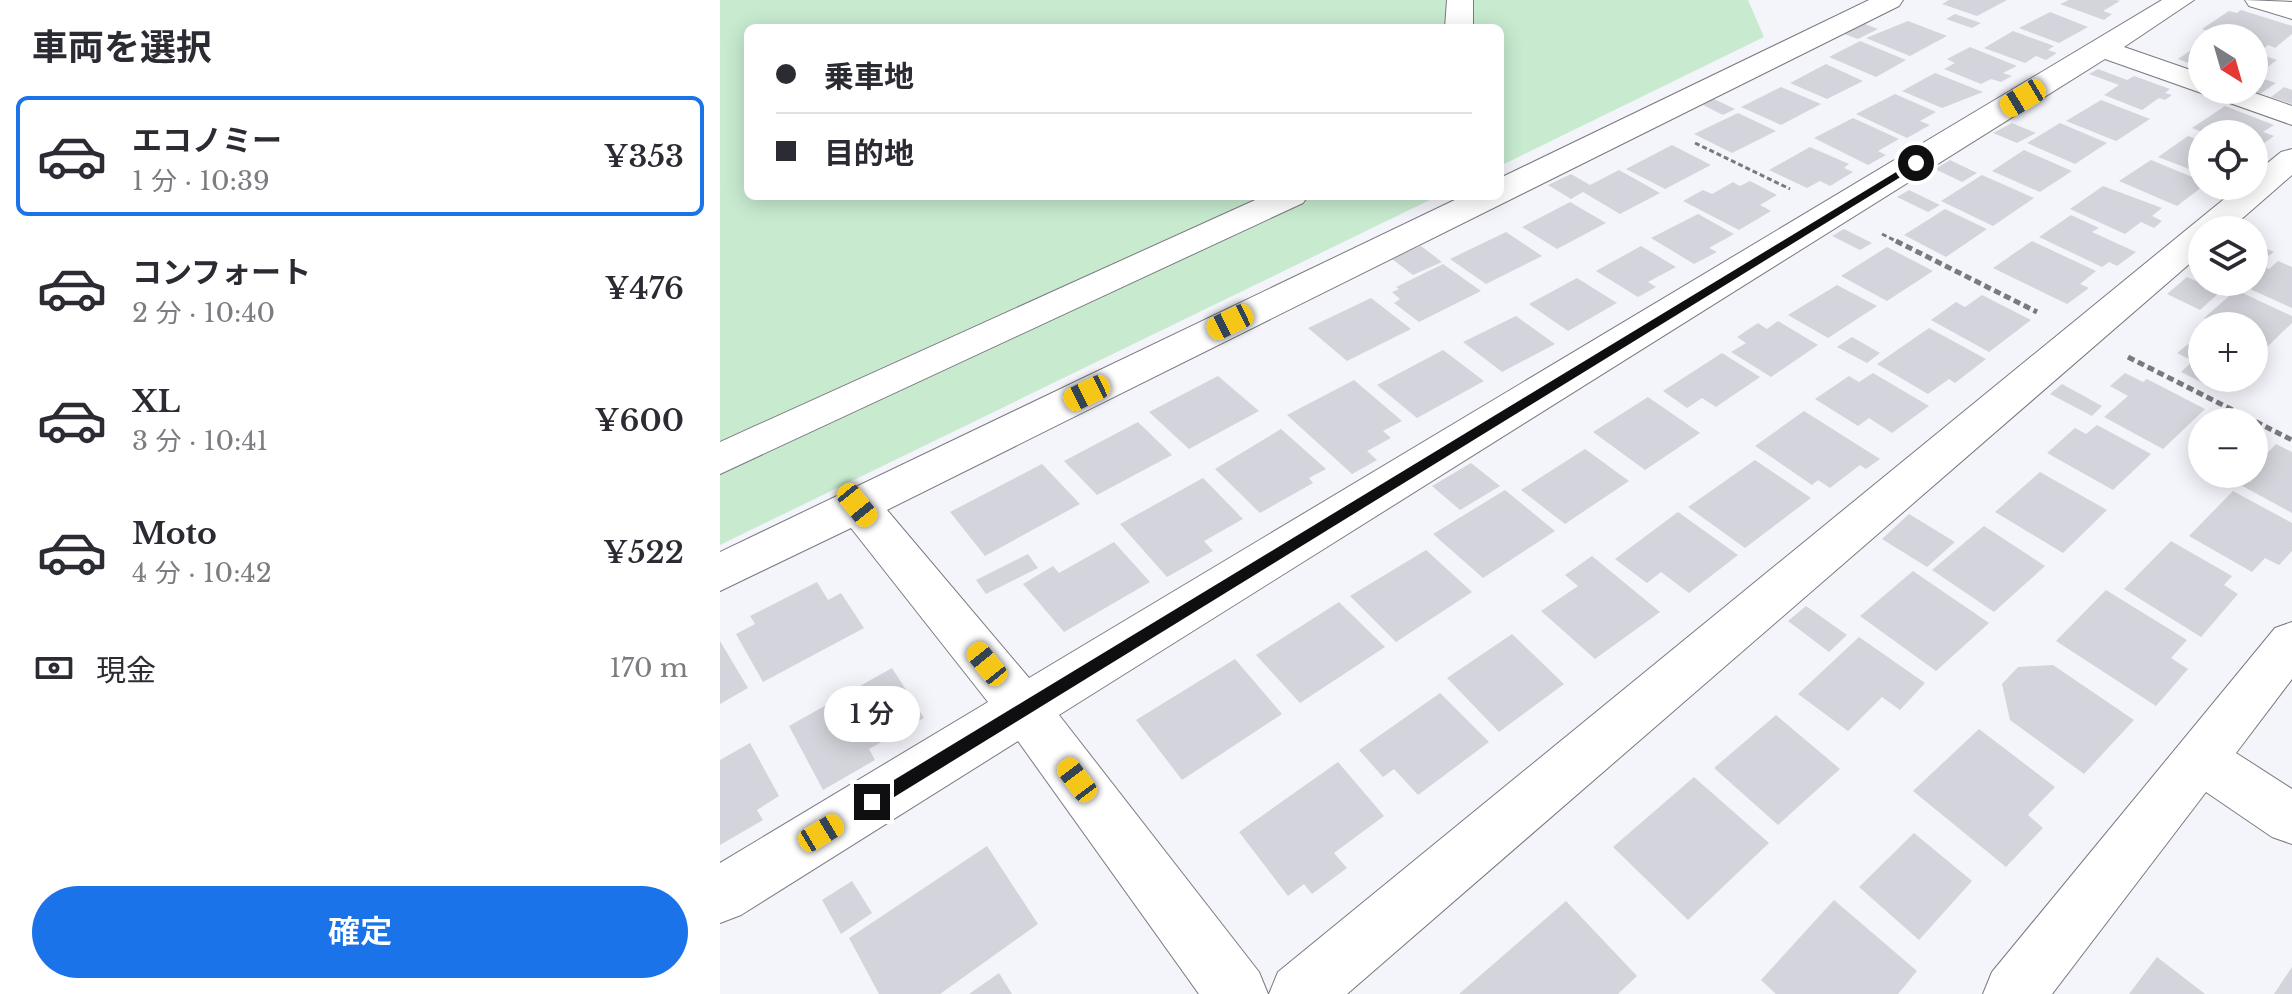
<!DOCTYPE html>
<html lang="ja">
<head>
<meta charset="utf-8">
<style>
	:root { --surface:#fff; --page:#f7f7f7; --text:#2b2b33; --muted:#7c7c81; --line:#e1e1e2; --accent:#1a73e8 }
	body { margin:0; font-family:"Libre Baskerville","Noto Sans JP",serif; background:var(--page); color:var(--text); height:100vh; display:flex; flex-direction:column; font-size:30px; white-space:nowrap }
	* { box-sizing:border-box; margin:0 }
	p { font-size:26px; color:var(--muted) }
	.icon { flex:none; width:44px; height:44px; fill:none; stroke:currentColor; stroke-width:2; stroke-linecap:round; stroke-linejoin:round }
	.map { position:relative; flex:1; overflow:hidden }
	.side { display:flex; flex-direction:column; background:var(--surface); width:720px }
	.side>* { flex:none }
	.hud { position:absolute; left:24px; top:24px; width:760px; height:176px; border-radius:12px; box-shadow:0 4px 20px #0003; display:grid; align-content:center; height:176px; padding:0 32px; background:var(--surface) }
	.needle { width:52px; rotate:143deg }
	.buttons { position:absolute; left:1468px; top:24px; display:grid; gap:16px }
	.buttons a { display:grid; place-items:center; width:80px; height:80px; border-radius:50%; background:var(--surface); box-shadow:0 4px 20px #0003; font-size:40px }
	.end { position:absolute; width:36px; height:36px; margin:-18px; border:10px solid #0f0f11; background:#fff; box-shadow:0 0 0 4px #fff }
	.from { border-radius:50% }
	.bubble { position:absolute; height:56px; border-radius:28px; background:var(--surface); box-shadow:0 4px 20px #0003; font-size:26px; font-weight:600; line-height:56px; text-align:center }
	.car { position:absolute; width:24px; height:48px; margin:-24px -12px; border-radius:10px; box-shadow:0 0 6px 2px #0007; background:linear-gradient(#f5c518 24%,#345 0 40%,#f5c518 0 76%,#345 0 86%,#f5c518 0) }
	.hud b { display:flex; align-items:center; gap:28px; height:76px; font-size:30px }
	.hud b+b { border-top:2px solid var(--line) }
	.hud i { width:20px; height:20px; background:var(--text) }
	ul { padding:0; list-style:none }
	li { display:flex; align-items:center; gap:24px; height:120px; margin:0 16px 12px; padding:0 16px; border:4px solid transparent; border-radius:12px }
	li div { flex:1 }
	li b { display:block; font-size:30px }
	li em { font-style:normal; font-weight:600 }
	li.on { border-color:var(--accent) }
	li>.icon { width:72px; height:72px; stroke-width:1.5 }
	h2 { padding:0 32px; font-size:36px; line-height:96px }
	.pay { display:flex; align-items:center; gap:20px; height:88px; padding:0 32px; font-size:30px }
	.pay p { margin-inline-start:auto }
	.action { display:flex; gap:16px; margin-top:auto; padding:16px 32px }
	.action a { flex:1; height:92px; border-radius:48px; background:var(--accent); color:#fff; font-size:32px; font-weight:600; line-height:92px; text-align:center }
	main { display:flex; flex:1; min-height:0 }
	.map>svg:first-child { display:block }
	.green { fill:#c8ebd0 }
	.building { fill:#d4d5dc }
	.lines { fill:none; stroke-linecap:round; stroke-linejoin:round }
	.minor-casing { stroke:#7b7a80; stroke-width:2 }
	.path-far1 { stroke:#7a7a7e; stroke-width:3; stroke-dasharray:5 3; stroke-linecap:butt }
	.path { stroke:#7a7a7e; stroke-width:5; stroke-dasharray:7 4; stroke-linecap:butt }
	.minor { fill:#fff; fill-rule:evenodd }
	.route { fill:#0f0f11 }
</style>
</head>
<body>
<main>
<section class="side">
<h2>車両を選択</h2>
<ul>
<li class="on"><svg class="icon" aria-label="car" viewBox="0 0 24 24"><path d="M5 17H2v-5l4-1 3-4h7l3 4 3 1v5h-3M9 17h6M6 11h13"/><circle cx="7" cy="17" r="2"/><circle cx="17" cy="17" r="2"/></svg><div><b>エコノミー</b><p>1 分 · 10:39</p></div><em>¥353</em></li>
<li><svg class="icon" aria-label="car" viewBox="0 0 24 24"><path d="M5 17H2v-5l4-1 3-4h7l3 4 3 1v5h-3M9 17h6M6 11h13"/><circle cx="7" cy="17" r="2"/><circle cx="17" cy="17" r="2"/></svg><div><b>コンフォート</b><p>2 分 · 10:40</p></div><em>¥476</em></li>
<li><svg class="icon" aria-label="car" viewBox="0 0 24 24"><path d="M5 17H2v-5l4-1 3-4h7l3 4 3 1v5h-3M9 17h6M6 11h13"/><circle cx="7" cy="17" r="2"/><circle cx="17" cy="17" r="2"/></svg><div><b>XL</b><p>3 分 · 10:41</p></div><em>¥600</em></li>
<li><svg class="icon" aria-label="car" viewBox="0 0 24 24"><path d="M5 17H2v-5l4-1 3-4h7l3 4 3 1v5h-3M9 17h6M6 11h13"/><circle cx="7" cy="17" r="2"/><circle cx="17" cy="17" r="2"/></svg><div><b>Moto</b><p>4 分 · 10:42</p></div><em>¥522</em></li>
</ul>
<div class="pay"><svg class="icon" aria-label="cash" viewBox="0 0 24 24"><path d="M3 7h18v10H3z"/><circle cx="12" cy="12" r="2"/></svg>現金<p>170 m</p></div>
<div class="action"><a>確定</a></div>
</section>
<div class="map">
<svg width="1572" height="994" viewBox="0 0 1572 994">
	<rect width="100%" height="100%" fill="#f4f4fb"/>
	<path class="green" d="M 0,0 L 1028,0 L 1044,37 L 780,166 L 780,28 L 28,28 L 28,196 L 718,196 L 0,545 Z"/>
	<g class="building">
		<path d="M 1229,0 L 1287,0 L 1257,16 L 1222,4 Z"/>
		<path d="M 1349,0 L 1396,0 L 1400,1 L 1383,11 L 1392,14 L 1384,20 L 1340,4 Z"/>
		<path d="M 1521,10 L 1572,26 L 1572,34 L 1555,48 L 1548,45 L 1543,49 L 1534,46 L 1534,38 L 1509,38 L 1482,29 L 1509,11 L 1517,13 Z"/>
		<path d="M 1330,12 L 1368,27 L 1339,43 L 1299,28 Z"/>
		<path d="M 1235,14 L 1261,23 L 1252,28 L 1226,19 Z"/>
		<path d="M 1188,21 L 1227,36 L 1190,56 L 1146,38 Z"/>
		<path d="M 1142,23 L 1158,29 L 1138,39 L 1122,33 Z"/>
		<path d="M 1293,31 L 1334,46 L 1328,50 L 1337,53 L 1326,60 L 1316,56 L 1305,63 L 1264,48 Z"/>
		<path d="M 1140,41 L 1186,60 L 1156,77 L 1109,57 Z"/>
		<path d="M 1482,43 L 1482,68 L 1458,59 Z"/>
		<path d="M 1250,47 L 1297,66 L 1283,73 L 1292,76 L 1281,82 L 1271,79 L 1261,84 L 1224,69 L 1235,63 L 1227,59 Z"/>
		<path d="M 1539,54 L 1557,60 L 1534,77 L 1534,58 Z"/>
		<path d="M 1106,64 L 1143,81 L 1107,99 L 1070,83 Z"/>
		<path d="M 1378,69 L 1407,80 L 1414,76 L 1450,89 L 1445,93 L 1452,95 L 1445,100 L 1439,98 L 1422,110 L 1384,95 L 1399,85 L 1369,74 Z"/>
		<path d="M 1215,73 L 1263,92 L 1222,108 L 1182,91 Z"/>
		<path d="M 1541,78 L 1556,83 L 1540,94 L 1534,92 L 1534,83 Z"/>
		<path d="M 1061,87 L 1101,104 L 1061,125 L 1021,107 Z"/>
		<path d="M 1564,87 L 1572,90 L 1572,104 L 1551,97 Z"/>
		<path d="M 1175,94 L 1216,112 L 1200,121 L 1210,125 L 1187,138 L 1136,114 Z"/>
		<path d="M 994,99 L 1015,109 L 1003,115 L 983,105 Z"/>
		<path d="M 1381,100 L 1430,119 L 1396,141 L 1346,121 Z"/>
		<path d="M 1505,106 L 1554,125 L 1543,132 L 1554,136 L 1540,146 L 1534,144 L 1534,134 L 1487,134 L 1472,128 Z"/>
		<path d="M 1018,113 L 1056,131 L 1012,153 L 974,134 Z"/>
		<path d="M 1133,118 L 1179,139 L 1158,151 L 1166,155 L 1148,165 L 1094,138 Z"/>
		<path d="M 1292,123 L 1316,133 L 1297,143 L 1273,133 Z"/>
		<path d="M 1340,123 L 1387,143 L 1355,164 L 1307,143 Z"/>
		<path d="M 1468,136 L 1482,141 L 1482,174 L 1438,157 Z"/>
		<path d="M 952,145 L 991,165 L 945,189 L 906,169 Z"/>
		<path d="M 1090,147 L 1129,164 L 1124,168 L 1133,172 L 1110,186 L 1100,181 L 1087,188 L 1049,170 Z"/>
		<path d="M 1304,150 L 1352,171 L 1320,192 L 1272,171 Z"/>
		<path d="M 1230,160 L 1257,173 L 1242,182 L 1215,169 Z"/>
		<path d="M 1431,160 L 1482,181 L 1482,187 L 1457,206 L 1399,181 Z"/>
		<path d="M 899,170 L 940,193 L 900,214 L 863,192 L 851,199 L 828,185 L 851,174 L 870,185 Z"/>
		<path d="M 1262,175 L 1314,198 L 1273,226 L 1221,201 Z"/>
		<path d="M 1030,181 L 1057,195 L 1040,205 L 1051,211 L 1019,230 L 963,201 L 983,190 L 992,194 L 1013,182 L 1020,186 Z"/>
		<path d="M 1383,186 L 1442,208 L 1432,216 L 1442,221 L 1434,228 L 1421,222 L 1405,234 L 1350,209 Z"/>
		<path d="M 1189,190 L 1220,205 L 1208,212 L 1177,197 Z"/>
		<path d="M 850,202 L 886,223 L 837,249 L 802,227 Z"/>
		<path d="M 1225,209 L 1267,229 L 1226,257 L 1184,235 Z"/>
		<path d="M 978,214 L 1014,234 L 989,248 L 997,252 L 974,264 L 931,238 Z"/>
		<path d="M 1351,215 L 1379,228 L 1372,232 L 1416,252 L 1397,266 L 1389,262 L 1382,267 L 1319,237 Z"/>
		<path d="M 1124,229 L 1152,243 L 1140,250 L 1112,236 Z"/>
		<path d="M 786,232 L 822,256 L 766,284 L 730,259 Z"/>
		<path d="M 1312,241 L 1376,271 L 1360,284 L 1369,288 L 1347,304 L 1273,268 Z"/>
		<path d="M 1534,243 L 1554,252 L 1544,259 L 1534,255 Z"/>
		<path d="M 701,246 L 722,262 L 693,275 L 672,259 Z"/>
		<path d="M 921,246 L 956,267 L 928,282 L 936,287 L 918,297 L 876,271 Z"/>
		<path d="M 1167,247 L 1213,271 L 1167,301 L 1121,276 Z"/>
		<path d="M 1558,261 L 1572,267 L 1572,308 L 1519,284 L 1534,282 L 1534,271 L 1541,265 L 1549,269 Z"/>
		<path d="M 723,264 L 761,291 L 699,322 L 674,303 L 680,299 L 672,292 L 679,289 L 676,287 Z"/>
		<path d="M 1467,277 L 1500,292 L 1480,310 L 1447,294 Z"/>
		<path d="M 857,278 L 897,303 L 848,331 L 809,304 Z"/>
		<path d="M 1117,285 L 1157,306 L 1108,338 L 1068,315 Z"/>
		<path d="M 1516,290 L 1572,316 L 1572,323 L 1547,347 L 1534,341 L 1534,326 L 1502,326 L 1484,318 Z"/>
		<path d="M 1262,295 L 1311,320 L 1269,352 L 1211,320 L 1236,302 L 1245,307 Z"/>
		<path d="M 651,298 L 691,329 L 627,361 L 588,328 Z"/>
		<path d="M 796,316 L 835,344 L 782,372 L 743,342 Z"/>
		<path d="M 1058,321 L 1098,345 L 1051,377 L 1011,352 L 1026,343 L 1017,337 L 1038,323 L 1047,329 Z"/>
		<path d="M 1209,328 L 1266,359 L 1235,383 L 1229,379 L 1208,394 L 1157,364 Z"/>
		<path d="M 1482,333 L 1482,378 L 1511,378 L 1497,390 L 1461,372 L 1473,361 L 1457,353 Z"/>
		<path d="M 1132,337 L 1160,353 L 1147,363 L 1117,347 Z"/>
		<path d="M 723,350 L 764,381 L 697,418 L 657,385 Z"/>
		<path d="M 1002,353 L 1040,377 L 996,407 L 982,398 L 967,408 L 943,391 Z"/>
		<path d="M 1153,373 L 1209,406 L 1172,433 L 1149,418 L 1138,426 L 1095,399 L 1129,376 L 1139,382 Z"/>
		<path d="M 1405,373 L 1423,382 L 1427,379 L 1485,409 L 1443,449 L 1384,417 L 1408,396 L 1390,386 Z"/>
		<path d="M 498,376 L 539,411 L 469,449 L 429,412 Z"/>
		<path d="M 634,380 L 682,421 L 663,431 L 671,438 L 647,451 L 657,460 L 632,474 L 567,415 Z"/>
		<path d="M 1342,384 L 1382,406 L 1372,416 L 1330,394 Z"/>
		<path d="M 928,397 L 980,433 L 925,470 L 873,432 Z"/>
		<path d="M 1084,411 L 1160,459 L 1146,469 L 1140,465 L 1110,488 L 1098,480 L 1092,485 L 1035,446 Z"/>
		<path d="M 418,422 L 452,455 L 377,495 L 344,461 Z"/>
		<path d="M 1377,425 L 1431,454 L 1393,490 L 1327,453 L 1355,428 L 1366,434 Z"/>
		<path d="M 561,429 L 606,469 L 589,478 L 593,483 L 540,513 L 495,469 Z"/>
		<path d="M 1556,444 L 1572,452 L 1572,513 L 1506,477 L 1510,474 L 1534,474 L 1534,467 Z"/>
		<path d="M 865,449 L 909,481 L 845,524 L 801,490 Z"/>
		<path d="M 1035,460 L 1091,498 L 1025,548 L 968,507 Z"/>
		<path d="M 751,463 L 780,486 L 740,510 L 712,486 Z"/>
		<path d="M 322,464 L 360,504 L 265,556 L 230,512 Z"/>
		<path d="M 1320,472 L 1387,510 L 1343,553 L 1275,512 Z"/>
		<path d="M 483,478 L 523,519 L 484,541 L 493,551 L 447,577 L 400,524 Z"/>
		<path d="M 785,490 L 835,531 L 763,578 L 713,534 Z"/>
		<path d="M 1513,491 L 1572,523 L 1572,551 L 1559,565 L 1545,558 L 1532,572 L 1469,536 Z"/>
		<path d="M 958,512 L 1018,555 L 969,593 L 941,572 L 927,583 L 895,559 Z"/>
		<path d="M 1189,514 L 1235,542 L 1207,567 L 1162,539 Z"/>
		<path d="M 1264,526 L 1325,566 L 1274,612 L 1212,570 Z"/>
		<path d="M 1451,541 L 1512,576 L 1504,585 L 1518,594 L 1481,637 L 1404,589 Z"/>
		<path d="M 394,542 L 430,582 L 344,632 L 303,584 L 333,566 L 339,573 Z"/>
		<path d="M 706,550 L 752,592 L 676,642 L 630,596 Z"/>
		<path d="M 308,554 L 318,568 L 266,594 L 256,580 Z"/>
		<path d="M 872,556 L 940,612 L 875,659 L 821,611 L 858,586 L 845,575 Z"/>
		<path d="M 1193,571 L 1269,623 L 1216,671 L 1140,616 Z"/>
		<path d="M 97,582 L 108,600 L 121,593 L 144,628 L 43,682 L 16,634 L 35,624 L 30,616 Z"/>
		<path d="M 1386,590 L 1467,640 L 1451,658 L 1468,669 L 1436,706 L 1336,641 Z"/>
		<path d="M 619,602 L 665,647 L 580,703 L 536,655 Z"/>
		<path d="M 1086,606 L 1127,635 L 1109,652 L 1068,621 Z"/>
		<path d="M 792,634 L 844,684 L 779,732 L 727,678 Z"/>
		<path d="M 1139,637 L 1205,683 L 1180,710 L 1162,697 L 1128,731 L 1078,694 Z"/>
		<path d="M 0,641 L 28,688 L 0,704 Z"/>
		<path d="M 515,659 L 562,714 L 462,780 L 416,720 Z"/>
		<path d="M 1333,665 L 1414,720 L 1364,774 L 1290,720 L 1282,684 L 1298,667 Z"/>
		<path d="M 172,668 L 204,718 L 149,749 L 155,760 L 103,790 L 69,726 Z"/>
		<path d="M 720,693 L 769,742 L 698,795 L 674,769 L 663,777 L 639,750 Z"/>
		<path d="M 1056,715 L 1120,769 L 1058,825 L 994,768 Z"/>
		<path d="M 1259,729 L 1335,787 L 1308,815 L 1323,828 L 1286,867 L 1193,791 Z"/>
		<path d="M 30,743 L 59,796 L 37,810 L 43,820 L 0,845 L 0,760 Z"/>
		<path d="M 618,762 L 664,816 L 614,853 L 627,868 L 592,894 L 584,884 L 568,896 L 519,832 Z"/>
		<path d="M 974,777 L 1049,843 L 968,920 L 893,847 Z"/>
		<path d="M 1194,833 L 1252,881 L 1199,940 L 1139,887 Z"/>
		<path d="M 267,846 L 318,924 L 220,994 L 159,994 L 129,938 Z"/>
		<path d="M 132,881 L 152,913 L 121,934 L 102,900 Z"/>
		<path d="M 1114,900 L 1197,971 L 1178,994 L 1056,994 L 1041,980 Z"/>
		<path d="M 846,901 L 917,976 L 898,994 L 739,994 Z"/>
		<path d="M 1437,957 L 1485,994 L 1409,994 Z"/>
		<path d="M 1572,967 L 1572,994 L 1554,994 Z"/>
		<path d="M 279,973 L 292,994 L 249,994 Z"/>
	</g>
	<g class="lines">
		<defs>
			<g id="minor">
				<path d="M 727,0 L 753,0 L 753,28 L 725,28 Z"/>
				<path d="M 1149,0 L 1183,0 L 1179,6 L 167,510 L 309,678 L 1442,0 L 1474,0 L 1404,47 L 1482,74 L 1482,90 L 1526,90 L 1572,106 L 1572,125 L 1385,59 L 339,715 L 539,972 L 548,994 L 479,994 L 298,741 L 21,915 L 0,923 L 0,863 L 268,702 L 131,528 L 0,591 L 0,552 L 743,196 L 780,196 L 780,178 Z"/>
				<path d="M 1525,0 L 1572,2 L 1572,19 L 1529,6 Z"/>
				<path d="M 1572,149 L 1572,175 L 1509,230 L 1482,230 L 1482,253 L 627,994 L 549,994 L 558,972 L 1520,186 L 1534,186 L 1534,174 L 1561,152 Z"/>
				<path d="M 544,196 L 588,196 L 583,203 L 0,474 L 0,442 Z"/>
				<path d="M 1572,622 L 1572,679 L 1516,753 L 1572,789 L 1572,844 L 1552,837 L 1486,792 L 1332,994 L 1263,994 L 1272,972 L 1555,628 Z"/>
			</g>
		</defs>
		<use href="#minor" class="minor-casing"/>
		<g class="path-far1">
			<path d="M 975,143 L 1070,189"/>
			<path d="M 1162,234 L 1180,243"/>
		</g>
		<g class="path">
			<path d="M 1176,241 L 1317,312"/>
			<path d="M 1408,357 L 1572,440"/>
		</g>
		<use href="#minor" class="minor"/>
	</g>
	<path class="route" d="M 1196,160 L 1200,165 L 158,807 L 146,807 L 146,797 Z"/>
</svg>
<div class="buttons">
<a><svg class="needle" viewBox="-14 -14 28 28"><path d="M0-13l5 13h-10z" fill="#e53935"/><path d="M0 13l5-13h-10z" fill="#7c7c81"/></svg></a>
<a><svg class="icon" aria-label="locate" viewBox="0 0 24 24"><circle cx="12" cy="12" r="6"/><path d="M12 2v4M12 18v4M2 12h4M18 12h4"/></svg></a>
<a><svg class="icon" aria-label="layers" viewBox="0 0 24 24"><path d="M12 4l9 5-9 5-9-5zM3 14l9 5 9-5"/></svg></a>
<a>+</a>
<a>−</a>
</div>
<i class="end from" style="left:1196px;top:163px"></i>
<i class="end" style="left:152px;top:802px"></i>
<div class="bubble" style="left:104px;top:686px;width:96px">1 分</div>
<i class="car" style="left:1303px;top:98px;rotate:239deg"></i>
<i class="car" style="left:510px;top:322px;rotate:244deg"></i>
<i class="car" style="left:367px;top:393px;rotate:244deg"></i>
<i class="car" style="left:137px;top:505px;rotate:141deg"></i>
<i class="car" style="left:267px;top:664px;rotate:321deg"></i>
<i class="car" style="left:357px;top:780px;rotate:323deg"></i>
<i class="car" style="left:101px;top:833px;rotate:59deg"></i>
<div class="hud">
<b><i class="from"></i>乗車地</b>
<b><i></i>目的地</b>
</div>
</div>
</main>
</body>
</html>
